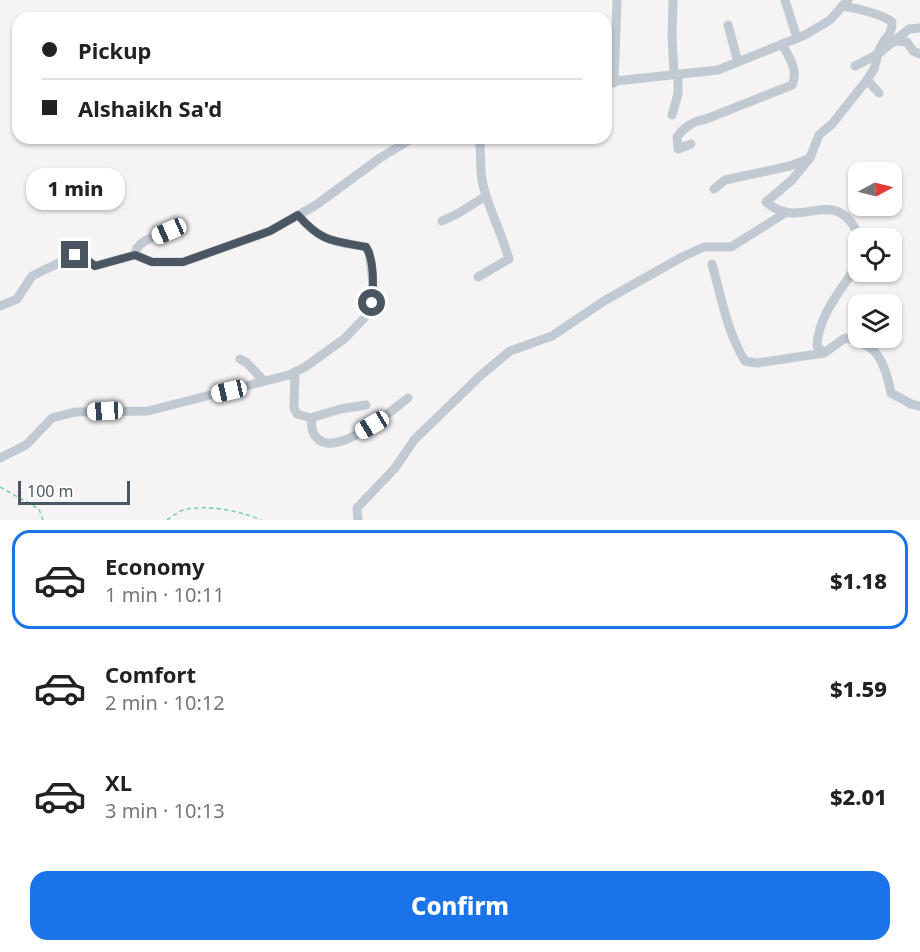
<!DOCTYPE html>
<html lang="en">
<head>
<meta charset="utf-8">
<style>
	:root { --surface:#fff; --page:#f2f2f2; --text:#222; --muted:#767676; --line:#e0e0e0; --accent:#1a73e8 }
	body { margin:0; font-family:"Noto Sans",sans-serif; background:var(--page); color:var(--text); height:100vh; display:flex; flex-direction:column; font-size:22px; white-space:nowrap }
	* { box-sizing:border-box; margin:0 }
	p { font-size:20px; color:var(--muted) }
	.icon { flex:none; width:33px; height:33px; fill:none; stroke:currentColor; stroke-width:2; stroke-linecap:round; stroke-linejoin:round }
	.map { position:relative; height:520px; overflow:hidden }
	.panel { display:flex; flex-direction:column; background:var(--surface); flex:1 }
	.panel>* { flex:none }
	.banner { position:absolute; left:12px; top:12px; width:600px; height:132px; border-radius:18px; box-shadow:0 2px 4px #0004; display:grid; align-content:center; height:132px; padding:0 30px; background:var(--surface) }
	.needle { width:39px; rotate:83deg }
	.buttons { position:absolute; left:848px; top:162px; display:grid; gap:12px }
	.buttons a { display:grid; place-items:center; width:54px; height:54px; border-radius:12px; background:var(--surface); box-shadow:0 2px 4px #0004; font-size:30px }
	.scale { position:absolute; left:18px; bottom:15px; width:112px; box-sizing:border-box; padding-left:6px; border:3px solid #4a5661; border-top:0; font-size:16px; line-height:21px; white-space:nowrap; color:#4a5661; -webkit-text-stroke:4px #fff; paint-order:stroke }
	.end { position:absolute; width:27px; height:27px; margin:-14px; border:8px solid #4a5661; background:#fff; box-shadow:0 0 0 3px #fff }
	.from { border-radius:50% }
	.bubble { position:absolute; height:42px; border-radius:18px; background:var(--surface); box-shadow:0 2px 4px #0004; font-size:20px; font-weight:800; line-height:42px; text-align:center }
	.car { position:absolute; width:18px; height:36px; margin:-18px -9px; border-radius:8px; box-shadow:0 0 4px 2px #0007; background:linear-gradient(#fff 24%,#345 0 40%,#fff 0 76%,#345 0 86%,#fff 0) }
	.banner b { display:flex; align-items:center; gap:21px; height:57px; font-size:22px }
	.banner b+b { border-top:2px solid var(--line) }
	.banner i { width:15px; height:15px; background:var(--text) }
	ul { padding:10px 0 0; list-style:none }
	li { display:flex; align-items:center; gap:18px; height:99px; margin:0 12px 9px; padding:0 18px; border:3px solid transparent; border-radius:18px }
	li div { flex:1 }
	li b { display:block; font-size:22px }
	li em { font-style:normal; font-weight:800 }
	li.active { border-color:var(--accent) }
	li>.icon { width:54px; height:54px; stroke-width:1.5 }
	.action { display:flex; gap:12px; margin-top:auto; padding:12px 30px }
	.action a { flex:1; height:69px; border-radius:18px; background:var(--accent); color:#fff; font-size:24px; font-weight:800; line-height:69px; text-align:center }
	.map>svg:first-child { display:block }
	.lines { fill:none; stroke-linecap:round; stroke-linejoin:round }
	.path { stroke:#7ad0a6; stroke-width:1.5; stroke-dasharray:4.5 3; stroke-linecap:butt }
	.minor { stroke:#c1cad2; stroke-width:9 }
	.route { stroke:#4a5661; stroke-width:8 }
</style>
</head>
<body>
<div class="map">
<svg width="920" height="520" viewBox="0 0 920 520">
	<rect width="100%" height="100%" fill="#f5f3f3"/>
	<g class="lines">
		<g class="path">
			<path d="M 0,487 L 39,509 L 43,520"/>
			<path d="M 167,520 C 172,517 178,511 184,510 C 207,504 240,511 261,520"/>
		</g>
		<g class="minor">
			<path d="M 673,0 L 672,36 L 674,74"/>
			<path d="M 785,0 L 797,38"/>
			<path d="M 842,6 C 856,8 882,14 892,22 C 893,36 880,41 878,54 L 855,66"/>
			<path d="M 728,25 L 738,62"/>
			<path d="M 894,41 L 907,42 L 913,51 L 920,54"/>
			<path d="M 867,80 L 879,93"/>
			<path d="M 606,82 L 718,70 L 805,35 L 830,20 L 848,0"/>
			<path d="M 614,83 L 617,0"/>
			<path d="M 672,115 L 678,94 L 678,74"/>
			<path d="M 691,144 L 678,149 L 677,137 C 684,127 694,121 706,119 L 792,85 C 799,71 789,57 782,44"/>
			<path d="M 714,189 L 725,180 L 790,166 L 808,159"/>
			<path d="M 442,221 L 457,214 L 486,196"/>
			<path d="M 860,238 C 834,180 803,234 766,202 L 792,180 L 810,158 L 819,135 L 832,124 L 867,80 L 874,69 L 878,54 L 909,29 L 920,28"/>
			<path d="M 135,255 C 135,241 157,236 169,231"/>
			<path d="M 712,264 C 721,296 727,332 745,361 L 757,363 L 824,353"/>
			<path d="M 858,264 C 842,289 818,315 817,346 L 824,353 L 845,338 C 878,343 885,363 891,393 L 911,404 L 920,406"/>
			<path d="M 478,277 L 509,259 C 502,234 489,210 483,185 C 479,170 482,153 479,138"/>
			<path d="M 0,306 L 17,299 L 32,276 L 75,255 L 83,257 L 95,266 L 135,255 L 152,262 L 183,262 L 270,231 L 316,205 L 380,158 L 413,138"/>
			<path d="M 240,359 L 247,363 L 263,380"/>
			<path d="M 295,372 L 294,408 L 297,414 L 311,418 L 340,409 L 366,405"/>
			<path d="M 311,418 C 312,422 311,428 313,432 C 328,467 392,410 408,398"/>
			<path d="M 0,458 L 26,445 L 52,418 L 75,412 L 148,411 L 289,375 L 305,367 L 344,339 L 370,312 L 373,283 L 369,252 L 366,247 C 333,241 321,242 298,215"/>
			<path d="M 358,520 L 357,508 L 395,468 L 414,440 L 480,376 L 510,351 L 552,336 L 604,301 L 682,257 L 704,247 L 731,247 L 785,213"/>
		</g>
	</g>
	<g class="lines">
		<path class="route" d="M 75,255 L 83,257 L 95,266 L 135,255 L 152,262 L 183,262 L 270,231 L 298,215 C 321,242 333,241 366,247 C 375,261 373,286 372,303"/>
	</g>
</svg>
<div class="buttons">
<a><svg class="needle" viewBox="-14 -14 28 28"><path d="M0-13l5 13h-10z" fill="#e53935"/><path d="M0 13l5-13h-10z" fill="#767676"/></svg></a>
<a><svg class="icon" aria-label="locate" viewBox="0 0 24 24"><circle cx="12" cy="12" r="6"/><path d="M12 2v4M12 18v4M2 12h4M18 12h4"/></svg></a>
<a><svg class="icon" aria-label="layers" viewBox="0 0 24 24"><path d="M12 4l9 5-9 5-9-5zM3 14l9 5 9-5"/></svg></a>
</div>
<div class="scale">100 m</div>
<i class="end from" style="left:372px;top:303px"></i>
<i class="end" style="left:75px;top:255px"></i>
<div class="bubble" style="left:26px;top:168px;width:99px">1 min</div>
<i class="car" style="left:169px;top:231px;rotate:246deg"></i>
<i class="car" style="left:229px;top:391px;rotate:257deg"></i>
<i class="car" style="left:105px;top:411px;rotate:267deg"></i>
<i class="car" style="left:372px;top:425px;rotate:239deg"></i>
<div class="banner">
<b><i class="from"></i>Pickup</b>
<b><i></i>Alshaikh Sa'd</b>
</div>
</div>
<section class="panel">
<ul>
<li class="active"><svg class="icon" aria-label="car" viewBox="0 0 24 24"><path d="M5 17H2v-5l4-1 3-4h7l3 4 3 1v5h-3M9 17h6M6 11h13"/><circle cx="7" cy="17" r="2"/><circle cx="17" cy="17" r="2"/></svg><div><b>Economy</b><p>1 min · 10:11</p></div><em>$1.18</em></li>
<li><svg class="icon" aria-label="car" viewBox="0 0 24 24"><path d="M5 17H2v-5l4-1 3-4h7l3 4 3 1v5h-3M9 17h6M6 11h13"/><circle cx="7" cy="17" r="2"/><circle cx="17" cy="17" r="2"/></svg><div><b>Comfort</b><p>2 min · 10:12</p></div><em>$1.59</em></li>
<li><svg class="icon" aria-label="car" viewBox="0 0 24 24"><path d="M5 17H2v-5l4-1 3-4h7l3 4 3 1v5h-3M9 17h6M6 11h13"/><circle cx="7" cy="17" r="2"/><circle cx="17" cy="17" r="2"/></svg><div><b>XL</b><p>3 min · 10:13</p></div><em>$2.01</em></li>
</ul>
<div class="action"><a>Confirm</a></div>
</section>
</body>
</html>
